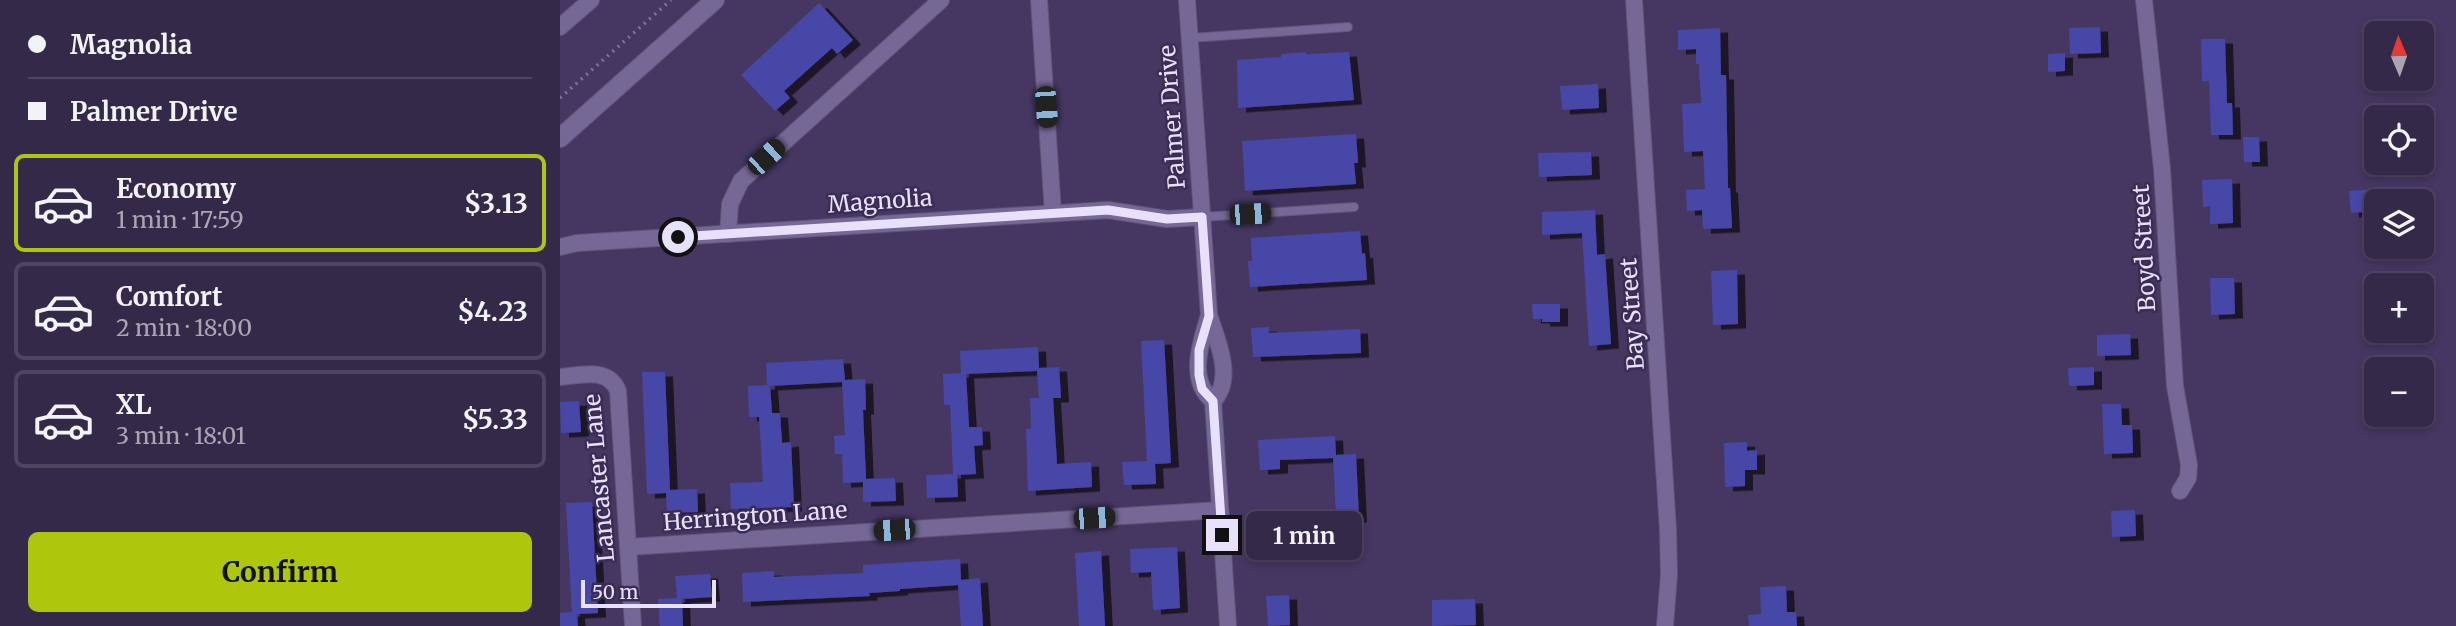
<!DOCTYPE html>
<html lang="en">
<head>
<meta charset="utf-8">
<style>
	:root { --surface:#342949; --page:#3c3150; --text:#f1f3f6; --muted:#a9a6b4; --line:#4e4561; --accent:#aec60b }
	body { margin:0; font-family:Merriweather,serif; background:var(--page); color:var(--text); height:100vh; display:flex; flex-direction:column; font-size:26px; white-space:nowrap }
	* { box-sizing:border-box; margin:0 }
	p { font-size:23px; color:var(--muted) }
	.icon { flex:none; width:38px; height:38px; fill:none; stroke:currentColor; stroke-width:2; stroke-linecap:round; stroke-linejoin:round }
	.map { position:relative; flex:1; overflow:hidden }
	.side { display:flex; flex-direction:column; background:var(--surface); width:560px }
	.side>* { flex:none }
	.guide { display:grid; align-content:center; height:154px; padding:0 28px; background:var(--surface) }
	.needle { width:46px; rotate:358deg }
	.tools { position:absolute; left:1804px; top:21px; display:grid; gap:14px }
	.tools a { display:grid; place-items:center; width:70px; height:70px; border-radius:10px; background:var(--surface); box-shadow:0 4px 10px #0003,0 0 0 2px var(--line); font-size:35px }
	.scale { position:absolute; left:21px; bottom:18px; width:135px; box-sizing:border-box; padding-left:7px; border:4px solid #e8e1fb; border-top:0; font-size:19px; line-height:24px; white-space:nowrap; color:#e8e1fb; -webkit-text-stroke:5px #3b2c56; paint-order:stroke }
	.end { position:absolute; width:32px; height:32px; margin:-16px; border:9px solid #e8e1fb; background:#111; box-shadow:0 0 0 4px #111 }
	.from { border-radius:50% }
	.bubble { position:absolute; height:49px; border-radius:10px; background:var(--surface); box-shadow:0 4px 10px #0003,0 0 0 2px var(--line); font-size:23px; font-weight:700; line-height:49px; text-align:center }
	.car { position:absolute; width:21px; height:42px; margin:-21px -10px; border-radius:9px; box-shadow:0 0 5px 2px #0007; background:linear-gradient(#222 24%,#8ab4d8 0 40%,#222 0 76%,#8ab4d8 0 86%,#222 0) }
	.guide b { display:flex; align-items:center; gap:24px; height:66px; font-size:26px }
	.guide b+b { border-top:2px solid var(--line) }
	.guide i { width:18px; height:18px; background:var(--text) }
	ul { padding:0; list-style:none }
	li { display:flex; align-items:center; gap:21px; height:98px; margin:0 14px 10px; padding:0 14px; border:4px solid var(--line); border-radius:10px }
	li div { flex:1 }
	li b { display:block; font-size:26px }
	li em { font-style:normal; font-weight:700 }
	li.current { border-color:var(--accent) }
	li>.icon { width:63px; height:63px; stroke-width:1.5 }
	.button { display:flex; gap:14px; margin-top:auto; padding:14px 28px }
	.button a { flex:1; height:80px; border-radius:10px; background:var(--accent); color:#111; font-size:28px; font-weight:700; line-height:80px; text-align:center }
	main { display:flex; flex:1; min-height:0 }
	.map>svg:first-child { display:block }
	.building { fill:#4647a8; filter:url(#shadow) }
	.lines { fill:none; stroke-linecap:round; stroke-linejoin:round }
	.lane-casing { stroke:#615478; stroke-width:10 }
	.street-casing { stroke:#615478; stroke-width:18 }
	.secondary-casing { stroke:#615478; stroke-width:20 }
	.path { stroke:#7f7498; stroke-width:3.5; stroke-dasharray:2 5; stroke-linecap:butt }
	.lane { stroke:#766896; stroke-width:8 }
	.street { stroke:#766896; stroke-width:16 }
	.secondary { stroke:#766896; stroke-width:18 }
	.route { stroke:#e8e1fb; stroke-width:9 }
	.labels { text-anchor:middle; stroke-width:5; stroke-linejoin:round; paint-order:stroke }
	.street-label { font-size:23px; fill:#e8e1fb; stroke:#3b2c56 }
</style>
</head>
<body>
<main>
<section class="side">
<div class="guide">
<b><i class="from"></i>Magnolia</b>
<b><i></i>Palmer Drive</b>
</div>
<ul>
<li class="current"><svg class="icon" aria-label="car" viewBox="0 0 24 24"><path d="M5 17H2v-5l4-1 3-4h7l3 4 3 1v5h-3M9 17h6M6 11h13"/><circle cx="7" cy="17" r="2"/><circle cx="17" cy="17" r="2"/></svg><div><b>Economy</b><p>1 min · 17:59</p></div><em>$3.13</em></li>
<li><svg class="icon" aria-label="car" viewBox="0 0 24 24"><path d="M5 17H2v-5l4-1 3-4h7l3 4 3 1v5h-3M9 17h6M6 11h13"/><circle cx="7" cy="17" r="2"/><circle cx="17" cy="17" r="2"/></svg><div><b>Comfort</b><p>2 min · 18:00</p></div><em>$4.23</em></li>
<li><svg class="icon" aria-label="car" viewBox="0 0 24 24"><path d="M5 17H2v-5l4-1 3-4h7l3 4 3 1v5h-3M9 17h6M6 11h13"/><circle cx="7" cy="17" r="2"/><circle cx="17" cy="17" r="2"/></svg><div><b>XL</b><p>3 min · 18:01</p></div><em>$5.33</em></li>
</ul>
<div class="button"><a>Confirm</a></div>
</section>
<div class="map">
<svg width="1896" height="626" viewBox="0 0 1896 626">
	<defs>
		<filter id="shadow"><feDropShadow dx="8" dy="4.5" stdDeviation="0" flood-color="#0009"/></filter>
	</defs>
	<rect width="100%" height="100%" fill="#453761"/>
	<g class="building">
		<path d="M 259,3 L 293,40 L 277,54 L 272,48 L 224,91 L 230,98 L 215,111 L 181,75 Z"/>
		<path d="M 1540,27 L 1541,53 L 1510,54 L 1509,28 Z"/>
		<path d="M 1160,28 L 1161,75 L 1166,75 L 1168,188 L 1170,188 L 1172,228 L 1143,229 L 1142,210 L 1127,211 L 1126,190 L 1145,189 L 1143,151 L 1124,152 L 1122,104 L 1141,103 L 1139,64 L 1136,64 L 1136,49 L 1118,50 L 1118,30 Z"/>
		<path d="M 1641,39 L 1665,39 L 1667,103 L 1672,103 L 1673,135 L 1651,135 L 1649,81 L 1642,81 Z"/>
		<path d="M 746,52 L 746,54 L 789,52 L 794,100 L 678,108 L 677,60 L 721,57 L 721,54 Z"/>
		<path d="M 1505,53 L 1505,71 L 1488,72 L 1488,54 Z"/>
		<path d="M 1038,84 L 1039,108 L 1002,110 L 1000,86 Z"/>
		<path d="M 796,134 L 798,163 L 794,163 L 796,184 L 685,191 L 682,141 Z"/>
		<path d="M 1683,137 L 1699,137 L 1700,162 L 1684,162 Z"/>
		<path d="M 1031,152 L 1032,175 L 979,177 L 978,153 Z"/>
		<path d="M 1672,179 L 1673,223 L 1650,224 L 1650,206 L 1643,207 L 1642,180 Z"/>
		<path d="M 1816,189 L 1816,211 L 1791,213 L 1789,191 Z"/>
		<path d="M 1035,210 L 1037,255 L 1045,254 L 1051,344 L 1029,346 L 1022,233 L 982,235 L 982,212 Z"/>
		<path d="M 800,231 L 802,254 L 805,253 L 807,280 L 690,287 L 688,261 L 692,261 L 691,238 Z"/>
		<path d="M 1177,270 L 1178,324 L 1153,325 L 1151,271 Z"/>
		<path d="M 1650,278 L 1674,278 L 1675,314 L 1651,315 Z"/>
		<path d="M 972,304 L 1000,304 L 1000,322 L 982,322 L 982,319 L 973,319 Z"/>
		<path d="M 709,327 L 709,333 L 800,329 L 801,353 L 693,357 L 691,328 Z"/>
		<path d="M 1570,334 L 1571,355 L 1537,356 L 1537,335 Z"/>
		<path d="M 604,340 L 611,463 L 595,464 L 596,484 L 564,485 L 562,462 L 587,461 L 581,341 Z"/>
		<path d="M 478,347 L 479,368 L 499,367 L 501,398 L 493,398 L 497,464 L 531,462 L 532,487 L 468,491 L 466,429 L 471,428 L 470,398 L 479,398 L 477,371 L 406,374 L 409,427 L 422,427 L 423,445 L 414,446 L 416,474 L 397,475 L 398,497 L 367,498 L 366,475 L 393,474 L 390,405 L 384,405 L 383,374 L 401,373 L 400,351 Z"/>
		<path d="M 283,359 L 285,380 L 305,379 L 306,410 L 303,410 L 306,479 L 335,478 L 336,501 L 303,502 L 303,482 L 283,483 L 282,454 L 275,454 L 274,436 L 285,435 L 282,382 L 210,386 L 212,413 L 220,413 L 222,443 L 231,442 L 234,507 L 171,509 L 170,483 L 203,482 L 199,417 L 189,417 L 188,386 L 207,385 L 206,363 Z"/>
		<path d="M 1534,367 L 1534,385 L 1509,386 L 1508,368 Z"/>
		<path d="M 82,372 L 105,372 L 110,490 L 137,489 L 138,512 L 107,513 L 106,493 L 87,494 Z"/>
		<path d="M 19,401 L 21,432 L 1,433 L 0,402 Z"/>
		<path d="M 1542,404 L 1561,404 L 1562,425 L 1572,425 L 1573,453 L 1544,454 Z"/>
		<path d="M 775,436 L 776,455 L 796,454 L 799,518 L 779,518 L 780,539 L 704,542 L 702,513 L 721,512 L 721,518 L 776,516 L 773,458 L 720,460 L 720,469 L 700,470 L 698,440 Z"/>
		<path d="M 1187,442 L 1187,451 L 1197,450 L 1197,470 L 1185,470 L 1185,486 L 1165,487 L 1164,443 Z"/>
		<path d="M 32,502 L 38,613 L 17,614 L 18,626 L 0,626 L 0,613 L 12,612 L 6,503 Z"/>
		<path d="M 1575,510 L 1576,536 L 1552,537 L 1551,511 Z"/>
		<path d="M 617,547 L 620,608 L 593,610 L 591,572 L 571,573 L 570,549 Z"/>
		<path d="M 541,551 L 545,626 L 519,626 L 515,553 Z"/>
		<path d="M 400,559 L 401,580 L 420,578 L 423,626 L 401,626 L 398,585 L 340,589 L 340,591 L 309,593 L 310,596 L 183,602 L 182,573 L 214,571 L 214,577 L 303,573 L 303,565 Z"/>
		<path d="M 150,574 L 152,597 L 122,599 L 123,626 L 100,626 L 98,599 L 117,598 L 115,576 Z"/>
		<path d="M 1226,586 L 1227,612 L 1236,612 L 1237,626 L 1189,626 L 1188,615 L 1201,614 L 1200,587 Z"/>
		<path d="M 729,595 L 730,625 L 708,626 L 706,596 Z"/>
		<path d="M 915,599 L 916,625 L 872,626 L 872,600 Z"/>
	</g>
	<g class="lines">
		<defs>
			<g id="lane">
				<path d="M 630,38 L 788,27"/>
				<path d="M 642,217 L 794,207"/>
			</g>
			<g id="street">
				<path d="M 479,0 L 493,213"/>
				<path d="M 627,0 L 649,315 C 657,340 675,379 653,401"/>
				<path d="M 1074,0 L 1108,530 L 1109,574 L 1105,626"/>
				<path d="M 1584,0 L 1602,169 L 1615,386 L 1629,465 L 1628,478 L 1620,491"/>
				<path d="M 0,27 L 31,0"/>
				<path d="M 168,234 L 170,204 L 181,181 L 381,0"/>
				<path d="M 0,247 L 17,243 L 548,210 L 607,219 L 642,217"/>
				<path d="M 649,315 C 641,342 627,380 653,401 L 668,626"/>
				<path d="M 0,377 C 21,375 49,367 58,391 L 73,626"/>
				<path d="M 68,547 L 660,510"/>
			</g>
			<path id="secondary" d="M 0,138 L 155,0"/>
		</defs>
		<use href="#lane" class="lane-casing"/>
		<use href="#street" class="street-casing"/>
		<use href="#secondary" class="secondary-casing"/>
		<path class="path" d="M 0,98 L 111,0"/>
		<use href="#lane" class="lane"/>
		<use href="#street" class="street"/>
		<use href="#secondary" class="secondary"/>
	</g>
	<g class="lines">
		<path class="route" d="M 118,237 L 548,210 L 607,219 L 642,217 L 649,316 L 639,350 L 639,375 L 642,389 L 653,401 L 662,535"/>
	</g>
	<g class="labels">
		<g class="street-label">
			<text transform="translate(612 117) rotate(-94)" y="8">Palmer Drive</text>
			<text transform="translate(320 201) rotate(-4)" y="8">Magnolia</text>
			<text transform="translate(1584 248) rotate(-93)" y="8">Boyd Street</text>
			<text transform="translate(1072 314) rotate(-94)" y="8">Bay Street</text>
			<text transform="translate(39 478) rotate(-95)" y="8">Lancaster Lane</text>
			<text transform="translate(195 516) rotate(-4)" y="8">Herrington Lane</text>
		</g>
	</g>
</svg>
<div class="tools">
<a><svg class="needle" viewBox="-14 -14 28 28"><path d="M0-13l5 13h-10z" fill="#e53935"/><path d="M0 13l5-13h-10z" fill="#a9a6b4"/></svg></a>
<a><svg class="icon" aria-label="locate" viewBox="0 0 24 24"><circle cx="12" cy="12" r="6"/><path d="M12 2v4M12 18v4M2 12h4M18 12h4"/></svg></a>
<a><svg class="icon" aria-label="layers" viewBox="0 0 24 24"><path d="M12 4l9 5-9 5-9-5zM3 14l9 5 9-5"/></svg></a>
<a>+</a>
<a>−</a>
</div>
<div class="scale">50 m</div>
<i class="end from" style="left:118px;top:237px"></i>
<i class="end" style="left:662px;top:535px"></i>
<div class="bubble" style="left:686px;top:511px;width:116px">1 min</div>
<i class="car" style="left:486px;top:107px;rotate:176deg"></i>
<i class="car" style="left:206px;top:157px;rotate:48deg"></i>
<i class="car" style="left:690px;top:214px;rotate:87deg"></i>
<i class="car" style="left:534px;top:518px;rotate:86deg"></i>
<i class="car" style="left:334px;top:530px;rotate:266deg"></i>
</div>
</main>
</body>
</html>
